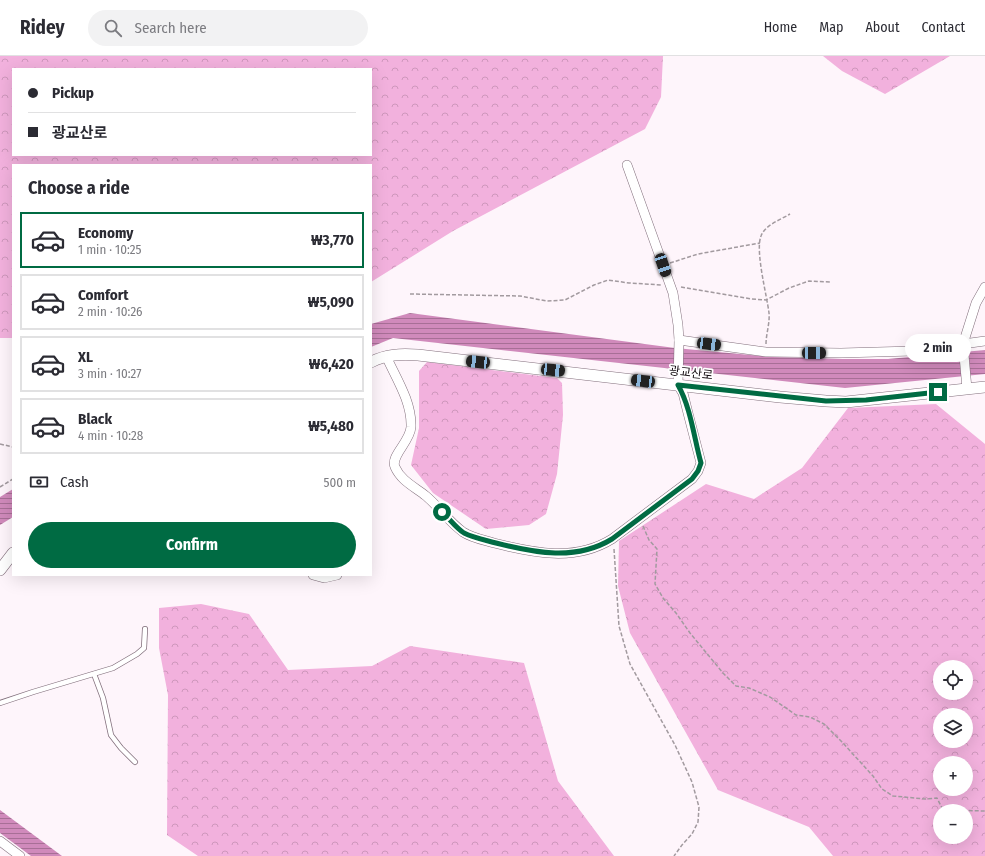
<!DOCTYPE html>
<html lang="en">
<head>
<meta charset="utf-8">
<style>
	:root { --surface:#fff; --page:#f2f2f3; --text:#2b2b33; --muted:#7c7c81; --line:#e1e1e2; --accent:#006b43 }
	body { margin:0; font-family:"Fira Sans Condensed","Noto Sans KR",sans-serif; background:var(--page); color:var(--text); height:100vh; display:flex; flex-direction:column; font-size:15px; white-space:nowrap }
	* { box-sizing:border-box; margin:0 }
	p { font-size:13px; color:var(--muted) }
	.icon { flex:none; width:22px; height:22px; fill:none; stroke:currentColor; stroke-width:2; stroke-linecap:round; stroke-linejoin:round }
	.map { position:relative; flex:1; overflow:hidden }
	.details { position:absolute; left:12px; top:108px; width:360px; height:412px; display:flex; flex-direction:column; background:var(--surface); border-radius:0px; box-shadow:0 4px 16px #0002 }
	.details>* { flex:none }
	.hud { position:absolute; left:12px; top:12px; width:360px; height:88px; border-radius:0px; box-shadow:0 4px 16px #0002; display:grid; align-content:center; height:88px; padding:0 16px; background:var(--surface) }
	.tools { position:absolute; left:933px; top:604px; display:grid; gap:8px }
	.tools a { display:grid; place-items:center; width:40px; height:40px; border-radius:50%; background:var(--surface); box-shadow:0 4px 16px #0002; font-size:20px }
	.end { position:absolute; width:18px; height:18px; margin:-9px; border:5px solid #006b43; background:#fff; box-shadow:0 0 0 2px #fff }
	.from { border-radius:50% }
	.bubble { position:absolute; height:28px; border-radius:14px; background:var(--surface); box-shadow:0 4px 16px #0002; font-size:13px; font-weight:700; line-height:28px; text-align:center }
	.car { position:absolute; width:12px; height:24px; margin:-12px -6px; border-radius:5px; box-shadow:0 0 3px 1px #0007; background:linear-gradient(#222 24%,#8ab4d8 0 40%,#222 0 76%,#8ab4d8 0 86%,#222 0) }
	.hud b { display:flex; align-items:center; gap:14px; height:38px; font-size:15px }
	.hud b+b { border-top:1px solid var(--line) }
	.hud i { width:10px; height:10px; background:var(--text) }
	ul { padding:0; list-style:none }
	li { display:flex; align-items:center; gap:12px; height:56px; margin:0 8px 6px; padding:0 8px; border:2px solid var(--line); border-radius:0px }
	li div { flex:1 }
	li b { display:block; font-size:15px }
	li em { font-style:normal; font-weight:700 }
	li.active { border-color:var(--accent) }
	li>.icon { width:36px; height:36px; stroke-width:1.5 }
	h2 { padding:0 16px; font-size:18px; line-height:48px }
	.pay { display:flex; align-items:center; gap:10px; height:44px; padding:0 16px; font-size:15px }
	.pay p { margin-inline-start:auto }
	.action { display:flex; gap:8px; margin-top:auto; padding:8px 16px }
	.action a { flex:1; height:46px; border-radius:24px; background:var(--accent); color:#fff; font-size:16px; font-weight:700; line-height:46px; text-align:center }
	header { display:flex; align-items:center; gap:24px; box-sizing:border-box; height:56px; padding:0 20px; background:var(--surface); border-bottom:1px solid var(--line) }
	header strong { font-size:19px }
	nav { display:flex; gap:22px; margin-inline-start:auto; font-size:14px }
	.search { width:280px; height:36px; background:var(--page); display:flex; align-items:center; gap:10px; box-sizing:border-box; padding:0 14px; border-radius:22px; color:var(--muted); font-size:15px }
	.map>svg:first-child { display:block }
	.forest { fill:url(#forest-crowns); fill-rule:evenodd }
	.water { fill:url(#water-rules) }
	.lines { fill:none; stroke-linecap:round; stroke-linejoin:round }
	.service-casing { stroke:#826f7c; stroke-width:6 }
	.minor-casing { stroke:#826f7c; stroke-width:10 }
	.tertiary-casing { stroke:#826f7c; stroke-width:12 }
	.path { stroke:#a29a9f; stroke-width:1.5; stroke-dasharray:4 2; stroke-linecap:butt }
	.service { stroke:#fff; stroke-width:4.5 }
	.minor { stroke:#fff; stroke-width:9 }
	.tertiary { stroke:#fff; stroke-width:11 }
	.route { stroke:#006b43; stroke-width:5 }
	.labels { text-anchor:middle; stroke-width:3.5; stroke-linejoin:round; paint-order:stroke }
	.street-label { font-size:12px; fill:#120b0f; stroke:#fff }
</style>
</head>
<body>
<header>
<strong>Ridey</strong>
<div class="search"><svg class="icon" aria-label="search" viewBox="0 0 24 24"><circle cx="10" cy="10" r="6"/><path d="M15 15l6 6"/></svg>Search here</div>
<nav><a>Home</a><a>Map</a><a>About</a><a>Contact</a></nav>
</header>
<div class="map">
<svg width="985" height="800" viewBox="0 0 985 800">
	<defs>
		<pattern id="forest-crowns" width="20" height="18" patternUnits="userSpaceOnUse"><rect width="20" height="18" fill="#f2b1dd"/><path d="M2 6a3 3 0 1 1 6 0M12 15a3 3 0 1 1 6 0" fill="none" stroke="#ce97bc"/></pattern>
		<pattern id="water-rules" width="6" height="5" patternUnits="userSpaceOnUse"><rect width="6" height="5" fill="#d08abb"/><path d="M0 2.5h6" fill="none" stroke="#a76f96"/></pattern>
	</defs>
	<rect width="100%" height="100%" fill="#fef5fb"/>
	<g class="forest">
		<path d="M 0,0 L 663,0 L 661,41 L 645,73 L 453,175 L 371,226 L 371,109 L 13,109 L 13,282 L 0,282 ZM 13,13 L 371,13 L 371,99 L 13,99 Z"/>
		<path d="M 823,0 L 950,0 L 885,38 L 842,15 Z"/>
		<path d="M 427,306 L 557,322 L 562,327 L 563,359 L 557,418 L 546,458 L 529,469 L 486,473 L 433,437 L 411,409 L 419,372 L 419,315 Z"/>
		<path d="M 936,348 L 985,388 L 985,800 L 833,800 L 809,771 L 718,734 L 630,577 L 618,530 L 619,485 L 706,428 L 754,443 L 802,412 L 848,352 ZM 940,611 L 966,611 L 966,637 L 940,637 ZM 940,659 L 966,659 L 966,685 L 940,685 ZM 940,707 L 966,707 L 966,733 L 940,733 ZM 940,755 L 966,755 L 966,781 L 940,781 Z"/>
		<path d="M 201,548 L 249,558 L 288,614 L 372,610 L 410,590 L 524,607 L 558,725 L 614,800 L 198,800 L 167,779 L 168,639 L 159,592 L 159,552 Z"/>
	</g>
	<g class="water">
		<path d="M 410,257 L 675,292 L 772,301 L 843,303 L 888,303 L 985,294 L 985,318 L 845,332 L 393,282 L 371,291 L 371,268 Z"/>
		<path d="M 13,433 L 13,461 L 0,469 L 0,441 Z"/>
		<path d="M 0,754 L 62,800 L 31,800 L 0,777 Z"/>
	</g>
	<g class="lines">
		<defs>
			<g id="service">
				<path d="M 94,618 L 103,642 L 111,679 L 121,692 L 135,706"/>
				<path d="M 0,647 L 33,636 L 113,612 L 137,598 L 144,592 L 145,573"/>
			</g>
			<g id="minor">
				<path d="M 627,109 L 673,237 L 678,269 L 679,284"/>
				<path d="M 386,300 C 396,322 412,346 411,371 C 410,386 390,400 395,411 C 401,425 415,431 426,440 C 439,451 449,466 463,476 C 472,482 484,484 494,487 C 534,497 575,506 612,483 L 692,423 L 698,415 L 701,407 L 688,357 L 683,337 L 678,329 L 679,284 L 766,296 L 841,297 L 913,295 L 985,285"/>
				<path d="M 967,333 L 963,288 L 976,247 L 985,231"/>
				<path d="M 313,519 L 324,522 L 337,519"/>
				<path d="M 0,785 L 20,800"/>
			</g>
			<g id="tertiary">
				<path d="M 371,306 C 387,298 401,298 418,299 L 780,341 L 826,345 L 846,346 L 985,331"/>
				<path d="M 0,514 L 13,497"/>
			</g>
		</defs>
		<use href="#service" class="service-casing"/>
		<use href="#minor" class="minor-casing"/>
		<use href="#tertiary" class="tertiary-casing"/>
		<g class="path">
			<path d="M 670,207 L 698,198 L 760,187"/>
			<path d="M 681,231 L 752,243 L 766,244 L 789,232 L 809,225 L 831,226"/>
			<path d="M 410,238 L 520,240 L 547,245 L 565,244 L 594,229 L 608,224 L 629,227 L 661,229"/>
			<path d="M 766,288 C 766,278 770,267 769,257 C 767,240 755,195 761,180 C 765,169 780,164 790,158"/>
			<path d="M 0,388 L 13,391"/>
			<path d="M 0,431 L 13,423"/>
			<path d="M 643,470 L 649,484 L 657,493 L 655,528 L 663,542 L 676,557 L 690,577 L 723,617 L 736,630 L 749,632 L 770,641 L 796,659 L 810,661 L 824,668 L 842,686 L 873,720 L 882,733 L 893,740 L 925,743 L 937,742 L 943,754 L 985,755"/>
			<path d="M 614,493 L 619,570 L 630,608 L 675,689 L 692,726 L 699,751 L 698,766 L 692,778 L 682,789 L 674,800"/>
		</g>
		<use href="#service" class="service"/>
		<use href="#minor" class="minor"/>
		<use href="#tertiary" class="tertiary"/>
	</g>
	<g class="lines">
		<path class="route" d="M 442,456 C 449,462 456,472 464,477 C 474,482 485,484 496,487 C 535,497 576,505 612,483 L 692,423 L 698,415 L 701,407 C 694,382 691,352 678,329 L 826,345 L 866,344 L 938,336"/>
	</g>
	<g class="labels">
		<g class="street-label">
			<text transform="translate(691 317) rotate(7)" y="4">광교산로</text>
		</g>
	</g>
</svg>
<div class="tools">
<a><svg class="icon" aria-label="locate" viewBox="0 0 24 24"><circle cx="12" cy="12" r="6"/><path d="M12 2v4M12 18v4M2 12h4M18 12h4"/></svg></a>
<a><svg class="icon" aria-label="layers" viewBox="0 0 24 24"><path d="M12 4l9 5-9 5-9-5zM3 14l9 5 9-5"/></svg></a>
<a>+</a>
<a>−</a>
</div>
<i class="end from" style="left:442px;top:456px"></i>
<i class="end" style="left:938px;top:336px"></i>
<div class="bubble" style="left:905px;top:278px;width:66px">2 min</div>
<i class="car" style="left:663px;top:209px;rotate:161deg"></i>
<i class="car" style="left:709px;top:288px;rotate:97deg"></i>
<i class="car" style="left:814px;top:297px;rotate:90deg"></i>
<i class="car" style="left:478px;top:306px;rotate:276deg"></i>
<i class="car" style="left:553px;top:314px;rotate:96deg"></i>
<i class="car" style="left:643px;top:325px;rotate:277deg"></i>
<div class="hud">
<b><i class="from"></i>Pickup</b>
<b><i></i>광교산로</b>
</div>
<section class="details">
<h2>Choose a ride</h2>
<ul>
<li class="active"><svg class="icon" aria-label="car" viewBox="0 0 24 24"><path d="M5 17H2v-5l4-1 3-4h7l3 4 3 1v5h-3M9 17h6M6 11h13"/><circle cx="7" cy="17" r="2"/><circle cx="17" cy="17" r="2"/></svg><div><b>Economy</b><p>1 min · 10:25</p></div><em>₩3,770</em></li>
<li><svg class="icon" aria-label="car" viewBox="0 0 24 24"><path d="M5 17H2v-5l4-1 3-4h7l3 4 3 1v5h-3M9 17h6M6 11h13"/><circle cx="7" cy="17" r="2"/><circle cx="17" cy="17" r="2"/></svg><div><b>Comfort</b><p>2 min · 10:26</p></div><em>₩5,090</em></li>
<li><svg class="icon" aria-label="car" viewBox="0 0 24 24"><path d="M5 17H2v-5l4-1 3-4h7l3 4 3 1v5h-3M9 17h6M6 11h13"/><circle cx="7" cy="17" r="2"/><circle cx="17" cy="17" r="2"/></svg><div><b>XL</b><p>3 min · 10:27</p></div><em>₩6,420</em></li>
<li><svg class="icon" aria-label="car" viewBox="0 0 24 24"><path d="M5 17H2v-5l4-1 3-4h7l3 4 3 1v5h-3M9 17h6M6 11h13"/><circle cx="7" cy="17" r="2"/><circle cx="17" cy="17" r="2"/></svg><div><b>Black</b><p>4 min · 10:28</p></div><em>₩5,480</em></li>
</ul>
<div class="pay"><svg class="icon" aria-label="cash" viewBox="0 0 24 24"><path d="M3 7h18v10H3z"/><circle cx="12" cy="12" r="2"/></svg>Cash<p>500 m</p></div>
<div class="action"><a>Confirm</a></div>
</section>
</div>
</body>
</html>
